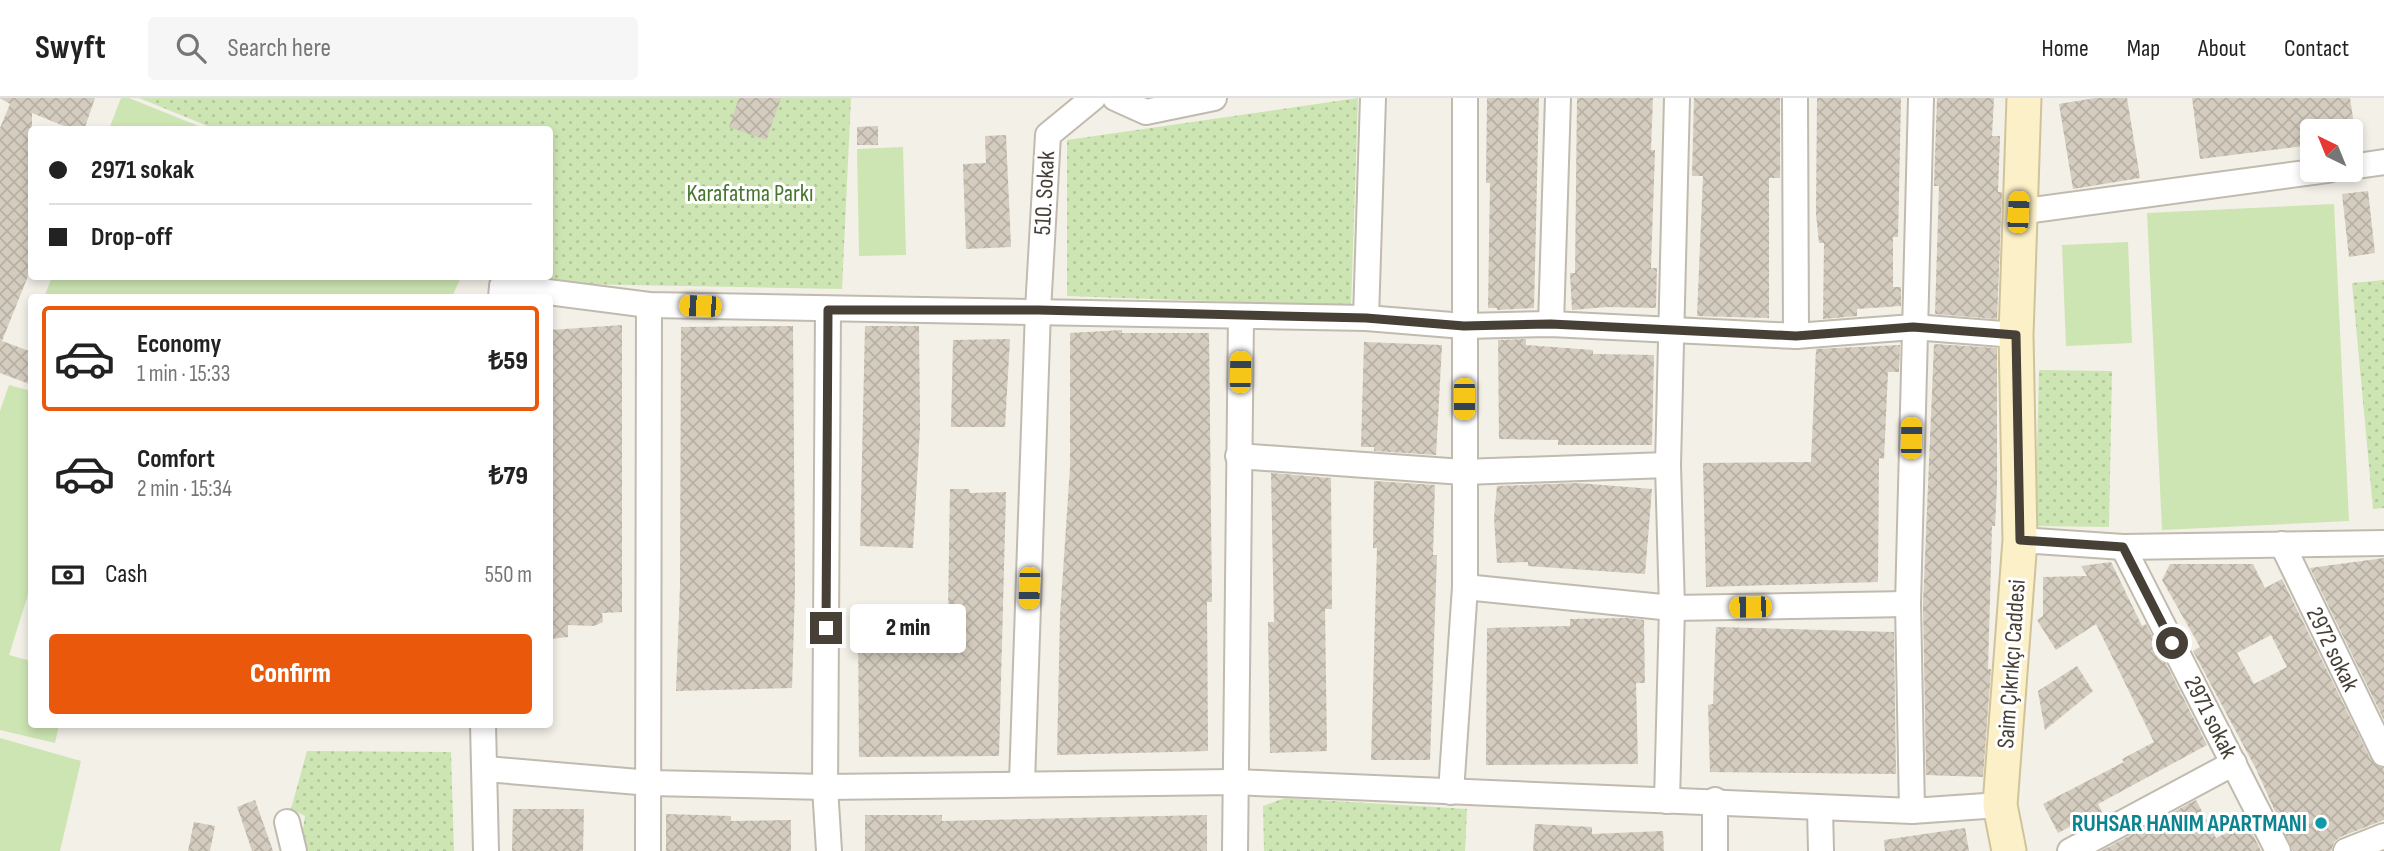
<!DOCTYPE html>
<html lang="en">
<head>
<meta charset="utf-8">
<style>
	:root { --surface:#fff; --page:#f6f6f6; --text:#222; --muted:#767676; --line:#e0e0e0; --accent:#ea580c }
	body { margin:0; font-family:"Sofia Sans Condensed",sans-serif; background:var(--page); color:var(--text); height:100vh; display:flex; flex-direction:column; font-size:26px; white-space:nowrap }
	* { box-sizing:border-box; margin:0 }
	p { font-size:23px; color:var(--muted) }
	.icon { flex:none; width:38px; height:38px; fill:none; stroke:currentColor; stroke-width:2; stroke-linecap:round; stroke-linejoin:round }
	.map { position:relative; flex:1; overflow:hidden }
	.sheet { position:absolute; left:28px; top:196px; width:525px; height:434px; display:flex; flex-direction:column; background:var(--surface); border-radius:7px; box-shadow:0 4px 10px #0003 }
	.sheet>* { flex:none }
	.hud { position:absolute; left:28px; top:28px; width:525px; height:154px; border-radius:7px; box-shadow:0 4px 10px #0003; display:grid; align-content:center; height:154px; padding:0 21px; background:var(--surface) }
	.needle { width:46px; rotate:317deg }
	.controls { position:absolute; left:2300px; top:21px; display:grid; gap:14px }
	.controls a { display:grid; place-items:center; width:63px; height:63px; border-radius:7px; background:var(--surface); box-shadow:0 4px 10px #0003; font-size:35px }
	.end { position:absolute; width:32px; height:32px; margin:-16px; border:9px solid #464037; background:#fff; box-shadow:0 0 0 4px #fff }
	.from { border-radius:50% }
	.bubble { position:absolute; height:49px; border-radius:7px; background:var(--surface); box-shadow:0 4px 10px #0003; font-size:23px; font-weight:800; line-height:49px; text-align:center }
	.car { position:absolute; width:21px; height:42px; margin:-21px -10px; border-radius:9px; box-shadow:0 0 5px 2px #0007; background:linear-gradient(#f5c518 24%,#345 0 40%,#f5c518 0 76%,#345 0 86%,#f5c518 0) }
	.hud b { display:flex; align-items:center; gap:24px; height:66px; font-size:26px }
	.hud b+b { border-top:2px solid var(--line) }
	.hud i { width:18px; height:18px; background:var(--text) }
	ul { padding:12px 0 0; list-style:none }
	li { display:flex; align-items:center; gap:21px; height:105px; margin:0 14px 10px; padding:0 7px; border:4px solid transparent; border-radius:7px }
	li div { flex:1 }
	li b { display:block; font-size:26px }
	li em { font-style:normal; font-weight:800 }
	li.selected { border-color:var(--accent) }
	li>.icon { width:63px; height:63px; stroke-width:1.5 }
	.pay { display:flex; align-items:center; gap:18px; height:77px; padding:0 21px; font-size:26px }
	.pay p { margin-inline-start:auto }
	.button { display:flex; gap:14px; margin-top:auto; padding:14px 21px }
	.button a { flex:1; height:80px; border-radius:7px; background:var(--accent); color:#fff; font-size:28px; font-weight:800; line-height:80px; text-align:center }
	header { display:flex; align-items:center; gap:42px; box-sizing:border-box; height:98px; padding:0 35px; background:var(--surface); border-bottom:2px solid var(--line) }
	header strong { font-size:33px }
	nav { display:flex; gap:38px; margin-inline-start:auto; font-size:24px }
	.search { width:490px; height:63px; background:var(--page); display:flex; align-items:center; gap:18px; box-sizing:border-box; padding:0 24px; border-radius:7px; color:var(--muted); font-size:26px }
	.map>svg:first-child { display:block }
	.grass { fill:url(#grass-dots) }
	.pitch { fill:#cde5b3 }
	.building { fill:url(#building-cross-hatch); fill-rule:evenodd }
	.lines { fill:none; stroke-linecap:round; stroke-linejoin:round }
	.minor-casing { stroke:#c1baae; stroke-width:28 }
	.secondary-casing { stroke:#d0c399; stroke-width:37 }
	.minor { stroke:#fff; stroke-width:24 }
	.secondary { stroke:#fcf0c9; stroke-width:33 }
	.route { stroke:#464037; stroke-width:9 }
	.culture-dot { fill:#0f9aa8; stroke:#fff; stroke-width:2.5 }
	.labels { text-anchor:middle; stroke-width:6; stroke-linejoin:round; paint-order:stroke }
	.park-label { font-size:24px; fill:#47752d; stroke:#fff }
	.street-label { font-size:24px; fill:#464037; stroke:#fff }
	.culture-label { font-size:24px; font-weight:bold; fill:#0d838f; stroke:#fff; text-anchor:end }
</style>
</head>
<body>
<header>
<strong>Swyft</strong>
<div class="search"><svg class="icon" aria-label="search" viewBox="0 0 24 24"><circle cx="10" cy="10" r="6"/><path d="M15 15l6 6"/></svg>Search here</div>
<nav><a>Home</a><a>Map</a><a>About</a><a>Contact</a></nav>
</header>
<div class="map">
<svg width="2384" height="753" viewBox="0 0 2384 753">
	<defs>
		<pattern id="grass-dots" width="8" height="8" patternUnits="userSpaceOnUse" patternTransform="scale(1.75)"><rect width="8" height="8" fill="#cde5b3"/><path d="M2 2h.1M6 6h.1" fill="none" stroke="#b1c69b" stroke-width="1.8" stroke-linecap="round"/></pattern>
		<pattern id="building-cross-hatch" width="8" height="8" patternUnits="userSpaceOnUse" patternTransform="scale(1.75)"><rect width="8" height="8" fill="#d4ccbe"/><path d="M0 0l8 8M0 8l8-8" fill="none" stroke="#b7b0a4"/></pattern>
	</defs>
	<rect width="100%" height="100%" fill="#f3f0e8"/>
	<g class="grass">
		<path d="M 139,0 L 851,0 L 842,191 L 523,185 L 524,179 L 550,178 L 550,32 L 215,31 Z"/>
		<path d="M 1358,0 L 1351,208 L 1067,198 L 1067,42 Z"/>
		<path d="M 2384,182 L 2384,410 L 2373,411 L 2352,185 Z"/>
		<path d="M 2039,272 L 2112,273 L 2109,429 L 2035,428 Z"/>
		<path d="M 307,653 L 451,654 L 454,753 L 304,753 L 301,745 L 305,718 L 291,711 Z"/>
		<path d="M 1285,700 L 1467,711 L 1465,753 L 1264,753 L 1263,708 Z"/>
	</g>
	<g class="pitch">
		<path d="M 121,0 L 129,0 L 206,31 L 109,31 Z"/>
		<path d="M 903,49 L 906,157 L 859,158 L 857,51 Z"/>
		<path d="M 2334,106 L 2349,423 L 2162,432 L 2147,115 Z"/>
		<path d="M 2128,144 L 2132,245 L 2066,248 L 2062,147 Z"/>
		<path d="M 52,179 L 52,178 L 461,179 L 452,199 L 44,199 Z"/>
		<path d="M 9,287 L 31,293 L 31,487 L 9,557 L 31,563 L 32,626 L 59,627 L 55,645 L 0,632 L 0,313 Z"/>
		<path d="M 0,640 L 81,663 L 60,753 L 0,753 Z"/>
	</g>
	<g class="building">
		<path d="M 0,0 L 95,0 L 84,32 L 74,32 L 32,15 L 32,168 L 2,243 L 32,254 L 32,287 L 0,275 L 0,30 L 10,6 Z"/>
		<path d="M 739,0 L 781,0 L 766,42 L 729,29 Z"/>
		<path d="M 1487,0 L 1539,0 L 1534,210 L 1497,212 L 1497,210 L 1488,210 L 1490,85 L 1486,85 Z"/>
		<path d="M 1577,0 L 1653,0 L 1651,52 L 1655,52 L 1651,170 L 1657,170 L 1656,210 L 1607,209 L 1572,212 L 1570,175 L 1575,175 Z"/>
		<path d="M 1694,0 L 1780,0 L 1780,80 L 1769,80 L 1769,220 L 1697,218 L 1703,78 L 1692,78 Z"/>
		<path d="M 1817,0 L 1901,0 L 1898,139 L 1893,139 L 1893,189 L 1901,189 L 1901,208 L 1857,211 L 1857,218 L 1823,221 L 1824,145 L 1819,145 L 1816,116 Z"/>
		<path d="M 1937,0 L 1994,0 L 1992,38 L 2000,38 L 1998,94 L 2002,94 L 1997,221 L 1935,216 L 1939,88 L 1934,88 Z"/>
		<path d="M 2095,0 L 2127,0 L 2140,80 L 2073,91 L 2059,6 Z"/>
		<path d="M 2192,0 L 2350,0 L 2355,33 L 2312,33 L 2312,47 L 2200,61 Z"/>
		<path d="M 878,28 L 878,47 L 857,47 L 857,29 Z"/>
		<path d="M 1006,37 L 1011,149 L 966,151 L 963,66 L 986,65 L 985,38 Z"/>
		<path d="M 2368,93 L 2375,155 L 2349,159 L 2342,96 Z"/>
		<path d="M 622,227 L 622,514 L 602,515 L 603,524 L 594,528 L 568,527 L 568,539 L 550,541 L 550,232 Z"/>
		<path d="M 793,228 L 795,489 L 792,590 L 676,593 L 680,488 L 681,229 Z"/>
		<path d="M 865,228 L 919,228 L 920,330 L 913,450 L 860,448 Z"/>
		<path d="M 1122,232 L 1122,235 L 1209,235 L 1212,504 L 1207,504 L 1208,653 L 1057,657 L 1060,518 L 1070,370 L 1070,235 Z"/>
		<path d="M 1010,241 L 1005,329 L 951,329 L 953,242 Z"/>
		<path d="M 1526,241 L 1526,247 L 1593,252 L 1593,256 L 1654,257 L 1652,347 L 1558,347 L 1558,342 L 1499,341 L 1498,242 Z"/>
		<path d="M 1364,244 L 1442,247 L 1436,357 L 1374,353 L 1374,349 L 1361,349 Z"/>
		<path d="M 1934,246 L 1997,250 L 1997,388 L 1995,428 L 1992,428 L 1988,571 L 1991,571 L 1983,679 L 1926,677 L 1923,506 Z"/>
		<path d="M 1900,247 L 1899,274 L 1888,274 L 1884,361 L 1879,360 L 1878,484 L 1706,489 L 1703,365 L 1811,364 L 1816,251 Z"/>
		<path d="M 1271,375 L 1331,380 L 1332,511 L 1325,511 L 1327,653 L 1270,655 L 1268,524 L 1274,524 Z"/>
		<path d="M 1374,383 L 1435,387 L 1433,457 L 1437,457 L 1430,662 L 1371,662 L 1377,450 L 1373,450 Z"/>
		<path d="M 1578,385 L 1652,391 L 1645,476 L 1528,468 L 1528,464 L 1497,465 L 1494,420 L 1497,388 Z"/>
		<path d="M 950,391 L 969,391 L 970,395 L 1006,394 L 999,658 L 859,659 L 858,514 L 948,515 Z"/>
		<path d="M 2384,460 L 2384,622 L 2310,470 Z"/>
		<path d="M 2111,464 L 2142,528 L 2146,526 L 2207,647 L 2098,706 L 2104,718 L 2078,732 L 2075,726 L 2058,735 L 2043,706 L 2124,664 L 2122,661 L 2154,644 L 2096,526 L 2056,552 L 2037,522 L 2043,518 L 2043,479 L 2087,478 L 2081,468 Z"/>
		<path d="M 2170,466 L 2253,466 L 2265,490 L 2282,481 L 2371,662 L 2384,671 L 2384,722 L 2340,739 L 2334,744 L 2331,753 L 2293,753 L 2256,671 L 2193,553 L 2200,549 L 2162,482 ZM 2271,537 L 2287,569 L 2254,586 L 2237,555 Z"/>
		<path d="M 1628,520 L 1644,522 L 1645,585 L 1636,585 L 1638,666 L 1486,667 L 1487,530 L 1570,528 L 1570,521 Z"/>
		<path d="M 1716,529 L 1894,534 L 1896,676 L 1710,674 L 1708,607 L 1713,606 Z"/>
		<path d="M 2077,568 L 2093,593 L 2045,632 L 2038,593 Z"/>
		<path d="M 255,702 L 273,753 L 252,753 L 240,717 L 237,709 Z"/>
		<path d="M 2196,702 L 2216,740 L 2247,725 L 2261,753 L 2101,753 Z"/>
		<path d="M 513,711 L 584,711 L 583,753 L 512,753 Z"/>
		<path d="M 666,716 L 731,718 L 731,723 L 791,722 L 791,753 L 666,753 Z"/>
		<path d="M 865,717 L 942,717 L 942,723 L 1207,717 L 1207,753 L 865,753 Z"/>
		<path d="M 194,724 L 215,728 L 210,753 L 188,753 Z"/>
		<path d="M 1535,726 L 1592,729 L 1592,736 L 1663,733 L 1664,753 L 1533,753 Z"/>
		<path d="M 1965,730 L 1969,753 L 1885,753 L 1884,742 Z"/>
	</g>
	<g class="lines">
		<defs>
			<g id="minor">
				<path d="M 1115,0 L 1146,14 L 1214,0"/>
				<path d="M 1795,0 L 1796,238"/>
				<path d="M 2350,69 L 2384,64"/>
				<path d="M 2018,114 L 2328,72"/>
				<path d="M 501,200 L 502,188 L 649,207 L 1366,220 L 1464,228 L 1551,226 L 1796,238 L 1913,229 L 2016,237"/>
				<path d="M 828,212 L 825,689 L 829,753"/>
				<path d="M 1366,220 L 1373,0"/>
				<path d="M 1551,226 L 1558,0"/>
				<path d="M 1238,358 L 1463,374 L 1668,367"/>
				<path d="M 2020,442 L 2123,449 L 2384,445"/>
				<path d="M 2282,446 L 2384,656"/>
				<path d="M 2123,449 L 2278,753"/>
				<path d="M 1465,489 L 1672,510 L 1908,506"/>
				<path d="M 483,626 L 486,753"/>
				<path d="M 486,671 L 650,685 L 825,689 L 1234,684 L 1912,713 L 2000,707"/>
				<path d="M 1022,685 L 1038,212 L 1048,37 L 1093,0"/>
				<path d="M 1451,694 L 1465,489 L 1465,0"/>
				<path d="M 1715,702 L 1715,753"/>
				<path d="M 1667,703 L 1672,510 L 1668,367 L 1677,0"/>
				<path d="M 1820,710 L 1821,753"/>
				<path d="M 1912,713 L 1908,506 L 1921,0"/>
				<path d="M 287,724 L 294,753"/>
				<path d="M 648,753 L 649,207"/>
				<path d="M 1235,753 L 1241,219"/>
				<path d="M 2070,753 L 2234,665"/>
				<path d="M 2346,753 L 2384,738"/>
			</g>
			<path id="secondary" d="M 2009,753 L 2000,707 L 2020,442 L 2016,237 L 2024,0"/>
		</defs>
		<use href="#minor" class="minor-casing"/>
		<use href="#secondary" class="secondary-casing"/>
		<use href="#minor" class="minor"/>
		<use href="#secondary" class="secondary"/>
	</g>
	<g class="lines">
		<path class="route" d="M 826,530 L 828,212 L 1038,212 L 1366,220 L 1464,228 L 1551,226 L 1796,238 L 1913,229 L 2016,237 L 2020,442 L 2123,449 L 2172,545"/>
	</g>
	<circle class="culture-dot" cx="2321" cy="725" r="7"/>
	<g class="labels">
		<g class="park-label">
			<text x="750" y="103">Karafatma Parkı</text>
		</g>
		<g class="street-label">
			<text transform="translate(1044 95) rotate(-87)" y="8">510. Sokak</text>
			<text transform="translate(2333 551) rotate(64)" y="8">2972 sokak</text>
			<text transform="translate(2011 566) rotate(-86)" y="8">Saim Çıkrıkçı Caddesi</text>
			<text transform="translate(2211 619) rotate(63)" y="8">2971 sokak</text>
		</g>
		<g class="culture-label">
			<text x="2307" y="733">RUHSAR HANIM APARTMANI</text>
		</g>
	</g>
</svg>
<div class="controls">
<a><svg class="needle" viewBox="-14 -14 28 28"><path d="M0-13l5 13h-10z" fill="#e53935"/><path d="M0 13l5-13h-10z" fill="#767676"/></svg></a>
</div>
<i class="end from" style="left:2172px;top:545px"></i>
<i class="end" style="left:826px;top:530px"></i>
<div class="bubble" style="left:850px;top:506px;width:116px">2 min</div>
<i class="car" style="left:2018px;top:114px;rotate:3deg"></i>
<i class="car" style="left:700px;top:208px;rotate:272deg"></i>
<i class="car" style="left:1240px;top:274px;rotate:1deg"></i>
<i class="car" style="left:1464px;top:301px;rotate:180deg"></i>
<i class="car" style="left:1911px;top:340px;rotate:1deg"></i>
<i class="car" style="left:1029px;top:490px;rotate:182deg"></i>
<i class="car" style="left:1750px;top:509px;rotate:269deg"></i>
<div class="hud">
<b><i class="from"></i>2971 sokak</b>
<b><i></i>Drop-off</b>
</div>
<section class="sheet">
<ul>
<li class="selected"><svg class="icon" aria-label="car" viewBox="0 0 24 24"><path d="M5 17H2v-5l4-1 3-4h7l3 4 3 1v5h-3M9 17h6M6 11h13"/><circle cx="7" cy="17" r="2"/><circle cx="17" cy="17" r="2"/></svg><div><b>Economy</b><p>1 min · 15:33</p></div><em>₺59</em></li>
<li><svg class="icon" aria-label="car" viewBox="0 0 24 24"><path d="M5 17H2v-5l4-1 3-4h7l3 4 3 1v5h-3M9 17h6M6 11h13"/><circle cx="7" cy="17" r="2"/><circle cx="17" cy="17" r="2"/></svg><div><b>Comfort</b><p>2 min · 15:34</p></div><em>₺79</em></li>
</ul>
<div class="pay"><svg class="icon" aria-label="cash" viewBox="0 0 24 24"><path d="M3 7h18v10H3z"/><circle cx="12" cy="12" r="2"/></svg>Cash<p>550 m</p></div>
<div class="button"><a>Confirm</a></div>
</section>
</div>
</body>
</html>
